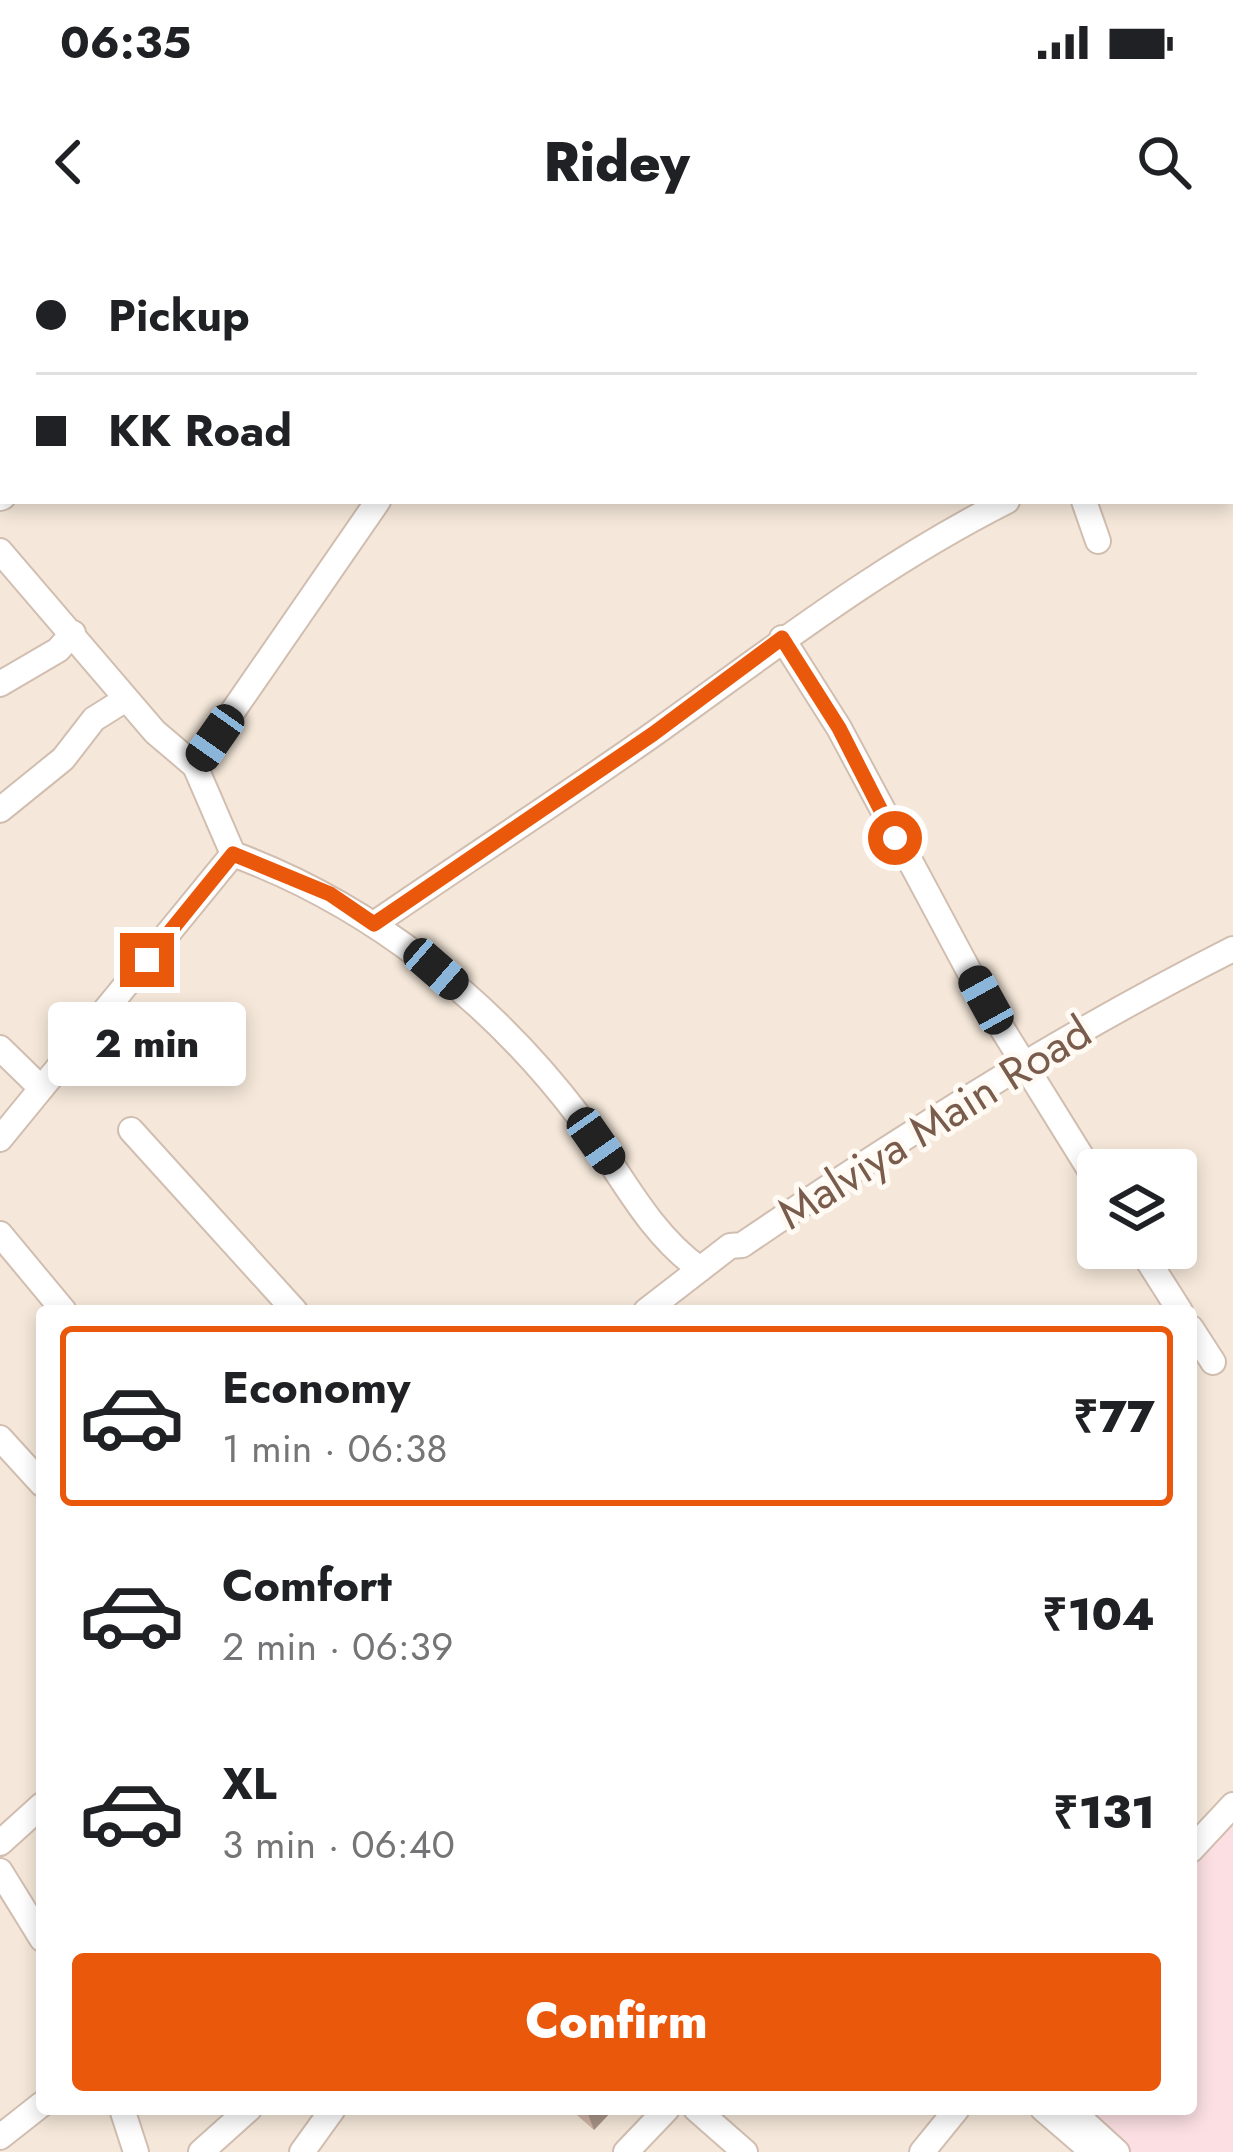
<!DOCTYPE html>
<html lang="en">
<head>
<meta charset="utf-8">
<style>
	:root { --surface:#fff; --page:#f2f2f2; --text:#202124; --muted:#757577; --line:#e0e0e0; --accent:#ea580c }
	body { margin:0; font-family:Jost,sans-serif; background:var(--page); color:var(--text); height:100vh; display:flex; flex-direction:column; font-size:45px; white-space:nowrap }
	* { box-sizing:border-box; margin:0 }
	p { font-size:39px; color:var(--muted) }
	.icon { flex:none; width:66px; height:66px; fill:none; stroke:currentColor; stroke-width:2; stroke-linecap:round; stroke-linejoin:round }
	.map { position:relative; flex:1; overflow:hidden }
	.sheet { position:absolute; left:36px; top:1065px; width:1161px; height:810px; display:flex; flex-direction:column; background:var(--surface); border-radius:12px; box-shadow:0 6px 18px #0003 }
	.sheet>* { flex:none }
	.hud { position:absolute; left:0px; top:0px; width:1233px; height:264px; box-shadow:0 6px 18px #0003; display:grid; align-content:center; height:264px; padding:0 36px; background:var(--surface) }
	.tools { position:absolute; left:1077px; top:909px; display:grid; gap:24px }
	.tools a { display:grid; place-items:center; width:120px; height:120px; border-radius:12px; background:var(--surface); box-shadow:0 6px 18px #0003; font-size:60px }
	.end { position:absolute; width:54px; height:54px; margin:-27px; border:15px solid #ea580c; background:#fff; box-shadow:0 0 0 6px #fff }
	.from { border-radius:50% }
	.bubble { position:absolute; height:84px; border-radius:12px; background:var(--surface); box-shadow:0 6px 18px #0003; font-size:39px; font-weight:800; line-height:84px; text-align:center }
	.car { position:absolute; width:36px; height:72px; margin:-36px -18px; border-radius:15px; box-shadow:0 0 9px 3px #0007; background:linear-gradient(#222 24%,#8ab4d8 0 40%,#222 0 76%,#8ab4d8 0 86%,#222 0) }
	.hud b { display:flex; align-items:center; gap:42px; height:114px; font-size:45px }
	.hud b+b { border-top:3px solid var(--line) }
	.hud i { width:30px; height:30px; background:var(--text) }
	ul { padding:21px 0 0; list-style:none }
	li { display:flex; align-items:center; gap:36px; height:180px; margin:0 24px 18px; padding:0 12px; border:6px solid transparent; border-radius:12px }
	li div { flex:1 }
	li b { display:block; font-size:45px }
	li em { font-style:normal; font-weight:800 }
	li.selected { border-color:var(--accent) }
	li>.icon { width:108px; height:108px; stroke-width:1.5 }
	.action { display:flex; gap:24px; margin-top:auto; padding:24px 36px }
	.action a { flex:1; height:138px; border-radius:12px; background:var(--accent); color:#fff; font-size:48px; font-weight:800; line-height:138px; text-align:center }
	.status { display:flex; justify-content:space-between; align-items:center; height:84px; padding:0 60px; background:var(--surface); direction:ltr }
	.status svg { height:33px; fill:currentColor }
	header { display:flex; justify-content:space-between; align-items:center; height:156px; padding:0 36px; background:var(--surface); font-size:54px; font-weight:800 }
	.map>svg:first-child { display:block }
	.residential { fill:#f5e8da; fill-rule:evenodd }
	.medical { fill:#fbdfe3 }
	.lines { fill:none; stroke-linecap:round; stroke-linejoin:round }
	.minor-casing { stroke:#d1beb0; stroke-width:28 }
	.minor { stroke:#fff; stroke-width:24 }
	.wall { fill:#d1b7a8 }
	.shaded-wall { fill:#aa9588 }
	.route { stroke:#ea580c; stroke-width:15 }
	.labels { text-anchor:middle; stroke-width:10; stroke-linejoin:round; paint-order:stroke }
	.street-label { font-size:45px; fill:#7a5c4d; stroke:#fffaf3 }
</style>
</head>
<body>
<div class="status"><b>06:35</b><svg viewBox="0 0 49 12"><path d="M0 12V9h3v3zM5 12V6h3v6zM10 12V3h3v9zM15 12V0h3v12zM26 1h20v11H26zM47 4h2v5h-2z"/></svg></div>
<header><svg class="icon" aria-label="back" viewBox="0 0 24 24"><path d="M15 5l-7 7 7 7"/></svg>Ridey<svg class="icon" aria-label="search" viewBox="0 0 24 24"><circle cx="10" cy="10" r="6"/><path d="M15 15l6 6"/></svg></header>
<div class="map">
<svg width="1233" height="1912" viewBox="0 0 1233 1912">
	<rect width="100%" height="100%" fill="#fdf6ec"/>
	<path class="residential" d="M 0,0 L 1233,0 L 1233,1912 L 0,1912 ZM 3,3 L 1230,3 L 1230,261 L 3,261 ZM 1098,930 L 1176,930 L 1176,1008 L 1098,1008 ZM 42,1071 L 1191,1071 L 1191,1869 L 42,1869 Z"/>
	<path class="medical" d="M 1233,1575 L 1233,1912 L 1132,1912 L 1089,1869 L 1191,1869 L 1191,1621 Z"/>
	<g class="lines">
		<defs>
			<g id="minor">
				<path d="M 435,0 L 437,3"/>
				<path d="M 919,0 L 921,3"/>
				<path d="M 0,2 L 7,3"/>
				<path d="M 61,3 L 62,0"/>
				<path d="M 272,3 L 277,0"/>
				<path d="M 560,3 L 562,0"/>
				<path d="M 663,3 L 666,0"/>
				<path d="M 795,3 L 807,0"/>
				<path d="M 1007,3 L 1015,0"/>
				<path d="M 1230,170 L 1233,169"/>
				<path d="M 0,220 L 3,206"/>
				<path d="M 0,258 L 3,257"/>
				<path d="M 1084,261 L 1098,301"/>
				<path d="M 0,311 L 155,492 L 195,526 L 233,614 C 371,665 492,761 581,879 C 618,929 648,993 700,1029"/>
				<path d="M 782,398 L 839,488 L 985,761 L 1098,943"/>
				<path d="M 0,444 L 58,410 L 73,393"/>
				<path d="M 195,526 L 378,261"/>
				<path d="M 0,570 L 63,519 L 94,479 L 126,459"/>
				<path d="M 374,684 C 467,620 563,558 655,493 C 770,411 880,325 1007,261"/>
				<path d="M 0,808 L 40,847"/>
				<path d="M 131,890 L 295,1071"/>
				<path d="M 0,899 L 233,614"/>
				<path d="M 0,994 L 64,1071"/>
				<path d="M 1140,1008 L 1180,1071"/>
				<path d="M 646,1071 L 730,1006 L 742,1005 C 901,897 1061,796 1233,709"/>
				<path d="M 1191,1088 L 1213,1122"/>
				<path d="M 0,1198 L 42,1244"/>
				<path d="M 0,1603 L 42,1565"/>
				<path d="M 1191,1610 L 1233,1565"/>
				<path d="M 0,1631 L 42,1699"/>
				<path d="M 122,1869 L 136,1912"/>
				<path d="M 696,1869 L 745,1912"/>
				<path d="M 1043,1869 L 1093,1912"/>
				<path d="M 1070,1869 L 1117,1912"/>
				<path d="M 0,1897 L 42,1864"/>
				<path d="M 201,1912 L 249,1869"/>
				<path d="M 302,1912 L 333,1869"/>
				<path d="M 626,1912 L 667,1869"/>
				<path d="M 922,1912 L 957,1869"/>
			</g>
		</defs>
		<use href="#minor" class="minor-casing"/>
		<use href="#minor" class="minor"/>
	</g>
	<path class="wall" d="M 570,1869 L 614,1869 L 594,1890 Z"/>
	<path class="shaded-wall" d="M 586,1869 L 614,1869 L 594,1890 Z"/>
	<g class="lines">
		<path class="route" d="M 147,720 L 233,614 L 330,654 L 374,684 L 653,494 L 782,398 L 839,488 L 895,598"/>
	</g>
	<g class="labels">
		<g class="street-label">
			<text transform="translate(934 882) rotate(-32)" y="16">Malviya Main Road</text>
		</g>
	</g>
</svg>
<div class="tools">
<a><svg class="icon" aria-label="layers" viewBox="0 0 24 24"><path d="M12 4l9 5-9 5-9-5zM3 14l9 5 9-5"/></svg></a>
</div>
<i class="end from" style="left:895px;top:598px"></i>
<i class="end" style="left:147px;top:720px"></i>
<div class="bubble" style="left:48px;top:762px;width:198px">2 min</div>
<i class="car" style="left:215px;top:498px;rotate:215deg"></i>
<i class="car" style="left:436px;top:729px;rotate:131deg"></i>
<i class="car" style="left:986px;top:760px;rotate:331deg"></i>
<i class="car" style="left:596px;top:901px;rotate:145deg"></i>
<div class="hud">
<b><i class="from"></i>Pickup</b>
<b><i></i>KK Road</b>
</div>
<section class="sheet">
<ul>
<li class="selected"><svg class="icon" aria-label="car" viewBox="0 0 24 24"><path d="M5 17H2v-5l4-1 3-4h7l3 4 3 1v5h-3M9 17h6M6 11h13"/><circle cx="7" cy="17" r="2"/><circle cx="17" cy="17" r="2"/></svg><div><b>Economy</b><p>1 min · 06:38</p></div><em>₹77</em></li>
<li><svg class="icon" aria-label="car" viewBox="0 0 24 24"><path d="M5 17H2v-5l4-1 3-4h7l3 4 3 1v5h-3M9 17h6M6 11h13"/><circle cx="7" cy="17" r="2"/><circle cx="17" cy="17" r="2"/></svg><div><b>Comfort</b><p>2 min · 06:39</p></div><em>₹104</em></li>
<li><svg class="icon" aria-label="car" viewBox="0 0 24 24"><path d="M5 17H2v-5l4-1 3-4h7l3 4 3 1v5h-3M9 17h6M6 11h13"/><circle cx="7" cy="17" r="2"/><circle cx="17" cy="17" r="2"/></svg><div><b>XL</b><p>3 min · 06:40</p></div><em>₹131</em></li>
</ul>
<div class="action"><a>Confirm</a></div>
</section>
</div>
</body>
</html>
